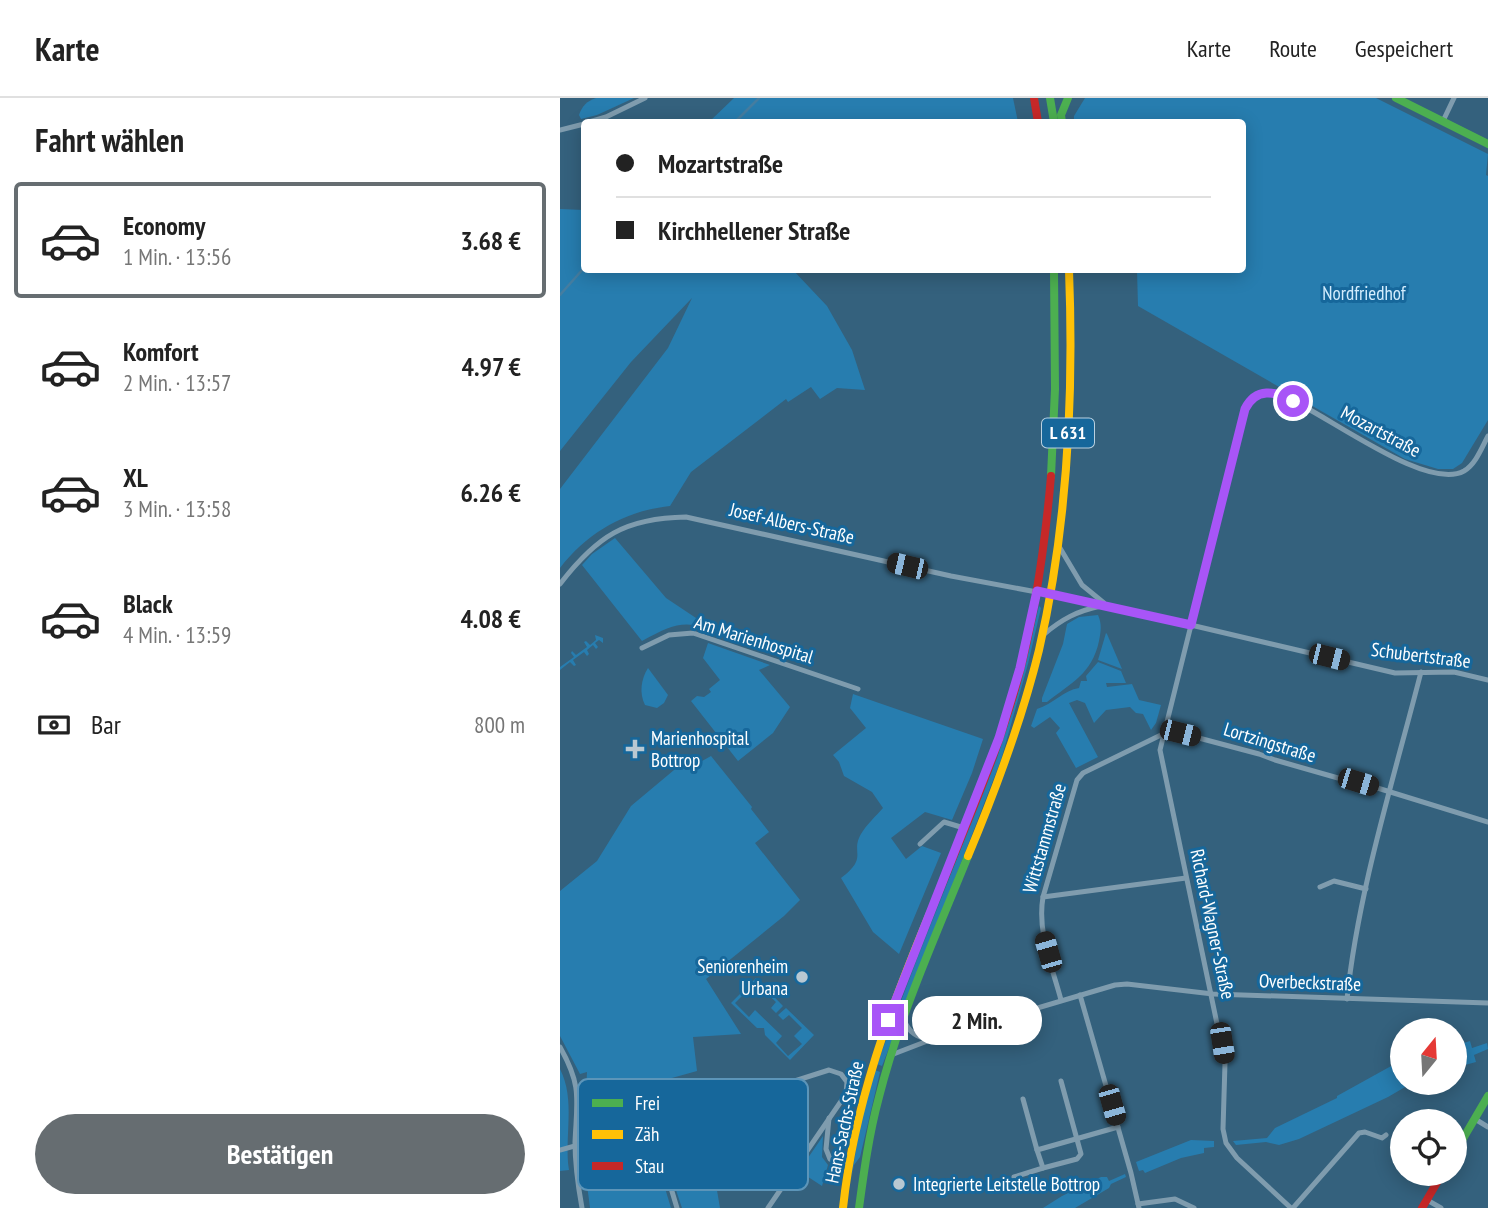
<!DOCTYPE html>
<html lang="de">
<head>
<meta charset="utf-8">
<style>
	:root { --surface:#fff; --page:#f2f2f2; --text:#222; --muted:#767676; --line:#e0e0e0; --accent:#666d71 }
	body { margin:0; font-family:"PT Sans Narrow",sans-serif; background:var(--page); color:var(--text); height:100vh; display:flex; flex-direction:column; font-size:26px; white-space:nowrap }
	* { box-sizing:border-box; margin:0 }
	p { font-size:23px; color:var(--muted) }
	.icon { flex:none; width:38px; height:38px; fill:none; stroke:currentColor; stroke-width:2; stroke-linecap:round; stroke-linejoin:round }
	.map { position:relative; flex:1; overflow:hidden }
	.details { display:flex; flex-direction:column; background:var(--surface); width:560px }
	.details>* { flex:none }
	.guide { position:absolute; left:21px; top:21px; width:665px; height:154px; border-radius:7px; box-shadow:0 4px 18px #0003; display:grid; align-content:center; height:154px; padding:0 35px; background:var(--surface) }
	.needle { width:46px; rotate:18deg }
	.controls { position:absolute; left:830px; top:920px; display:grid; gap:14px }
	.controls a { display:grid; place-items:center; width:77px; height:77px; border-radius:50%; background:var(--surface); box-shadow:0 4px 18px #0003; font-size:35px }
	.end { position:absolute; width:32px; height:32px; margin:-16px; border:9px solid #a855f7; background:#fff; box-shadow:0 0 0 4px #fff }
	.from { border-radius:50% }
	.bubble { position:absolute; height:49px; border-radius:24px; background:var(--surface); box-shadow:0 4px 18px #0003; font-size:23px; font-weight:700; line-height:49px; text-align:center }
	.car { position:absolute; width:21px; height:42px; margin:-21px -10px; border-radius:9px; box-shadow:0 0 5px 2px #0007; background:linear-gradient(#222 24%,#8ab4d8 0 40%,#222 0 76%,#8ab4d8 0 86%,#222 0) }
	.guide b { display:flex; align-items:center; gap:24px; height:66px; font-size:26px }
	.guide b+b { border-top:2px solid var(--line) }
	.guide i { width:18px; height:18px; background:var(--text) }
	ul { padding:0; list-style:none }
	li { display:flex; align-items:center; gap:21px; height:116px; margin:0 14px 10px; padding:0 21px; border:4px solid transparent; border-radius:7px }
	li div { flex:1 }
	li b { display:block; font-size:26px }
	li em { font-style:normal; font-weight:700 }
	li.active { border-color:var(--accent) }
	li>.icon { width:63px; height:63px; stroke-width:1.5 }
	h2 { padding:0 35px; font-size:32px; line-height:84px }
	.pay { display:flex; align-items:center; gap:18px; height:77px; padding:0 35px; font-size:26px }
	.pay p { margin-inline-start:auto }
	.cta { display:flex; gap:14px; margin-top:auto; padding:14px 35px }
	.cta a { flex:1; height:80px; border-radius:42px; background:var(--accent); color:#fff; font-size:28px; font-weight:700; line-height:80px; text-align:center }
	header { display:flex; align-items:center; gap:42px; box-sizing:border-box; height:98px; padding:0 35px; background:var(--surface); border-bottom:2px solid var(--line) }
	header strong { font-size:33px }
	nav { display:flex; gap:38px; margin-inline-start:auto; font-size:24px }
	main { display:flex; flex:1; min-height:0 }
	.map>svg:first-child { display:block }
	.green { fill:#277daf }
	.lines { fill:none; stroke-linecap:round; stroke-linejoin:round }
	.stream { stroke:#457da0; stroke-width:2.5 }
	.street { stroke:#7f9cae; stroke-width:5 }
	.fast { stroke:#4caf50; stroke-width:8 }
	.slow { stroke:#ffc107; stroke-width:8 }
	.jam { stroke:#c62828; stroke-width:8 }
	.route { stroke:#a855f7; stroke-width:9 }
	.poi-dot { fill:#b8c8d2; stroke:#16679b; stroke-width:2.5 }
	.labels { text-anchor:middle; stroke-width:6; stroke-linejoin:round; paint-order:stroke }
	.shield { fill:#16679b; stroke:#b9d1e1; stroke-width:2 }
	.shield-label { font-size:18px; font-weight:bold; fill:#fff }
	.park-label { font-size:19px; fill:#d3edfd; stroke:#16679b }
	.street-label { font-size:19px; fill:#fff; stroke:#16679b }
	.poi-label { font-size:19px; fill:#fff; stroke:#16679b; text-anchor:start }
	.key { fill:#16679b; stroke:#5c95b9; stroke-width:2 }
	.key-label { font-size:19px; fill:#fff }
</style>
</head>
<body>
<header>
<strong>Karte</strong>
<nav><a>Karte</a><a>Route</a><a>Gespeichert</a></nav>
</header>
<main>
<section class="details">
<h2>Fahrt wählen</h2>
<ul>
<li class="active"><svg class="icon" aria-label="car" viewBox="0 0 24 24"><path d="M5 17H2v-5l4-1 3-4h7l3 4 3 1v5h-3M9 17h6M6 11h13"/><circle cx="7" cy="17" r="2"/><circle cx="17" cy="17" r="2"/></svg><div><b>Economy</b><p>1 Min. · 13:56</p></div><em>3.68 €</em></li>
<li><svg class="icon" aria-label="car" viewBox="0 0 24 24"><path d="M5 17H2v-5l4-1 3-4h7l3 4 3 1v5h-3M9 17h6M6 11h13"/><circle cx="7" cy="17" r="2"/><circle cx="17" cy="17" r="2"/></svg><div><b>Komfort</b><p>2 Min. · 13:57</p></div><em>4.97 €</em></li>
<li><svg class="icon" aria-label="car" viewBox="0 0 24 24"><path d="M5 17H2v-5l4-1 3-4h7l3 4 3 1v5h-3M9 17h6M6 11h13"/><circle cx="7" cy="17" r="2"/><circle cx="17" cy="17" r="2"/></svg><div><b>XL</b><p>3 Min. · 13:58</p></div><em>6.26 €</em></li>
<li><svg class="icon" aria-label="car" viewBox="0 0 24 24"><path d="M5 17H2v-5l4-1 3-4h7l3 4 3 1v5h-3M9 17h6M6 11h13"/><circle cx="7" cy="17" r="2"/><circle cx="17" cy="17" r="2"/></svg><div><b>Black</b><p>4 Min. · 13:59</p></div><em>4.08 €</em></li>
</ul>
<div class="pay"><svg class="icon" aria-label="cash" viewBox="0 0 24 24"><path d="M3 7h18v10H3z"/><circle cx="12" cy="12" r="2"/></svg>Bar<p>800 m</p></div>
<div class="cta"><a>Bestätigen</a></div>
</section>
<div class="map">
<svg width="928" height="1110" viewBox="0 0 928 1110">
	<rect width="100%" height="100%" fill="#34617d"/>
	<g class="green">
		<path d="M 36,0 L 74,0 L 37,17 L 21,21 L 19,17 C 22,8 27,3 36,0 Z"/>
		<path d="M 174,0 L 453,0 L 458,24 L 149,24 Z"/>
		<path d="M 525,0 L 816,0 L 928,56 L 926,77 L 928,78 L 928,322 L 902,365 L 893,371 L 878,371 L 845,361 L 578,208 L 577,172 L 682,172 L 682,24 L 514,24 L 514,18 Z"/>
		<path d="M 0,111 L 24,112 L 24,172 L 233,172 L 267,208 L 292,252 L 305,292 L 277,290 L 260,301 L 251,289 L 228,304 L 226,301 L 131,374 L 110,408 C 65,413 28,434 0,470 L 0,391 L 108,250 L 132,200 L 71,264 L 0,353 Z"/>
		<path d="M 55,440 L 106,500 L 145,526 L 167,537 C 126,522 120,522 82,543 L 22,467 L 32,456 Z"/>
		<path d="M 479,508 L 481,510 L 468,566 L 441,662 L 322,968 L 317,966 L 357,861 L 437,660 L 457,598 Z"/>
		<path d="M 538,517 C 542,526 541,533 539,543 C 532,576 511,585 487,604 L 482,604 L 482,600 L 503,546 L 507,526 L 519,519 Z"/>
		<path d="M 546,535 L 547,536 L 562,571 L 538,562 Z"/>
		<path d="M 35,537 L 43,540 L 43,545 L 39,542 L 35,545 L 38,549 L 36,551 L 33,547 L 27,552 L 29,556 L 27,558 L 24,554 L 13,562 L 16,567 L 14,568 L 10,564 L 0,572 L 0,569 L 14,559 L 11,555 L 12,553 L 16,557 L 27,549 L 24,544 L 26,543 L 30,547 L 36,542 Z"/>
		<path d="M 148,545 L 210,567 L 199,572 L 230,609 L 213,635 L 178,663 L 131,603 L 137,598 L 144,599 L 151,594 L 149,591 L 160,582 L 143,560 Z"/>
		<path d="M 538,564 L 561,573 L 566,585 L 546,585 L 547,589 L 572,586 L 579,602 L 601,607 L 596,625 L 591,632 L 583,616 L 576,615 L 570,609 L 546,612 L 534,625 L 525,605 L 517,602 L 509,605 L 538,659 L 516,670 L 496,635 L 500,630 L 490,619 L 474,630 L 471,628 L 477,611 C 493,606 504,592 519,590 L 521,583 L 527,583 L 526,578 Z"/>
		<path d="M 88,570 L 108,597 L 104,605 L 97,610 L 85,607 C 79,595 81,581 88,570 Z"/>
		<path d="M 293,596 L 423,641 L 412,675 L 392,722 L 365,714 L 331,740 L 346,761 L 362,748 L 381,755 L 339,856 L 313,834 L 281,780 C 309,759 290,755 301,736 C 306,727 316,718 323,710 L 312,694 L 284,678 L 279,664 L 273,657 L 306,630 L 290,610 Z"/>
		<path d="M 151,658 L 192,709 L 191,711 L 209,734 L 195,745 L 240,802 L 224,818 L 146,881 L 181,936 L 133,939 L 137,973 L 83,988 L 93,1020 L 24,1040 L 27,974 L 20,976 L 0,938 L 0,793 L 37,763 L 71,708 L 120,667 L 126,672 Z"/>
		<path d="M 196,880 L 223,908 L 216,915 L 211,910 L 216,904 L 202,891 L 194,899 L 188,892 L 175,905 L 189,919 L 195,912 L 222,938 L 216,945 L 228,958 L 242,946 L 234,938 L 242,930 L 229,917 L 223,922 L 218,917 L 226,910 L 254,937 L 230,962 L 205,937 L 204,930 L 197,930 L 171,905 Z"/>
		<path d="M 910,943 L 912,950 L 927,945 L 928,951 L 914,957 L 916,964 L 894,970 L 894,948 Z"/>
		<path d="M 842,962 L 842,985 L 852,985 L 828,999 L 739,1041 L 719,1047 L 706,1044 L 676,1047 L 673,1043 L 707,1040 L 715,1030 L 777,1000 L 777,998 Z"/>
		<path d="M 0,971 C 16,1002 4,1039 9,1072 L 0,1073 Z"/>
		<path d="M 315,972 L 320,974 L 300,1059 L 294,1067 L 291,1081 L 300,1028 Z"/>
		<path d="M 145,1022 L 160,1110 L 122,1110 L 97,1035 Z"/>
		<path d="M 89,1037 L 111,1110 L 30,1110 L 23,1055 Z"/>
		<path d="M 263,1038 L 262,1059 L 268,1067 L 262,1088 L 239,1073 Z"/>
		<path d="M 631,1042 L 654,1043 L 654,1049 L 644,1050 L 644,1055 L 621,1060 L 585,1075 L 583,1072 L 579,1073 L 576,1064 Z"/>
		<path d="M 565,1076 L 566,1079 L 551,1086 L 549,1090 L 515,1110 L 483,1110 L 502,1098 L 541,1079 L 547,1079 L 549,1083 Z"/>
	</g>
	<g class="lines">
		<g class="stream">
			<path d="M 175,24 L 199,0"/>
			<path d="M 0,197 L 24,170"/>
		</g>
		<g class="street">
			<path d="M 883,23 L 894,0"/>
			<path d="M 29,24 L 46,19 L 85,0"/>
			<path d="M 0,32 L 24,26"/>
			<path d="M 500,450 L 522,487 L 544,505"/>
			<path d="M 0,486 C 37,438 65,420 126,419 L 391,478 L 546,507 L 835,575 L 894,574 L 928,582"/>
			<path d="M 483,537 C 502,521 517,513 541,508"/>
			<path d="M 82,550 L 109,537 L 133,535 L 298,591"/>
			<path d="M 360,746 L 384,724 L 404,730"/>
			<path d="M 760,789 L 774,783 L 806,791"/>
			<path d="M 483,799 L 626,780"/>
			<path d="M 520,897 L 571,1075 L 579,1110"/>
			<path d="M 787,901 C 798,793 834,680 861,574"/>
			<path d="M 501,902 C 492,868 477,834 483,799 L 517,682 L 523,675 L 603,636 L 620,635 L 699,656 L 715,662 L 778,680 L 798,684 L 928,724"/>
			<path d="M 344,922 C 349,935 357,939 370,942"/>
			<path d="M 0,949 C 22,988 17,1001 15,1044 C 15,1066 18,1088 22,1110"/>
			<path d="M 331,957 L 370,942 L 555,887 L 567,886 L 653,896 L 928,905"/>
			<path d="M 463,1001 L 477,1052 L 558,1029"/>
			<path d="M 269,1020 L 266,1051 L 270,1061 L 289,1067"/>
			<path d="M 915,1021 L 928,1029"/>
			<path d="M 92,1027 L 117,1110"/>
			<path d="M 0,1052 L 143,1012 L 269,972 L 281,976 L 287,984 L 286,996 L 208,1110"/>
			<path d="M 477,1052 L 483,1070 L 517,1061 L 521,1056 L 501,983"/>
			<path d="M 454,1079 L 483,1070"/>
			<path d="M 867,1102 L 881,1110"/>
			<path d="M 578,1106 L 615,1101 L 634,1110"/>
			<path d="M 731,1110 L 677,1060 L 666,1045 L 663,1031 L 665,965 L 661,945 L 600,652 L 681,326 C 686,306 692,294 714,294 C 757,308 864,395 904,373 C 916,366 922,349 928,338"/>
			<path d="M 733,1110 L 799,1035 L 805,1034 L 822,1040 L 826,1037"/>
		</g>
		<g class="fast">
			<path d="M 490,0 L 494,24"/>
			<path d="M 836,0 L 928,46"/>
			<path d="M 502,24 L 501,17 L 508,0"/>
			<path d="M 491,378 L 495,291 L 494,172"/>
			<path d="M 894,1056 L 928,998"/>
			<path d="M 299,1110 C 304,1073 309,1036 319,999 C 340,916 376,837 408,758"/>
		</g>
		<g class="slow">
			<path d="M 408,758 C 436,691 462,622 479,552 C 508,427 514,300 509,172"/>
			<path d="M 283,1110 C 294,1006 330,911 370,815"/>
		</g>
		<g class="jam">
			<path d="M 474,0 L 478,24"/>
			<path d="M 370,815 C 401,739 435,663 457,584 C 475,517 485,448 491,378"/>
			<path d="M 862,1110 L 882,1076"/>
		</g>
	</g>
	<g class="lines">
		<path class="route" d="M 328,922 L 439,640 L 460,570 L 477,493 L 631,527 L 685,311 C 696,289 715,293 733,303"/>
	</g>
	<g class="poi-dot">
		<path d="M71.5 640.5h7v7h7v7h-7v7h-7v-7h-7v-7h7z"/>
		<circle cx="242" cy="879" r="7"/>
		<circle cx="339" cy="1086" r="7"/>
	</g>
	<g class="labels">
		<rect class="shield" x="482" y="320.5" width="52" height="29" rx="5"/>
		<g class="shield-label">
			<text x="508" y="341">L 631</text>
		</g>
		<g class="park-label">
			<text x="804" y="202">Nordfriedhof</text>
		</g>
		<g class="street-label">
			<text transform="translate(821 333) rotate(28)" y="7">Mozartstraße</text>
			<text transform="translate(232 425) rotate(13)" y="7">Josef-Albers-Straße</text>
			<text transform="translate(194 541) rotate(17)" y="7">Am Marienhospital</text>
			<text transform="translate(861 557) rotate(7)" y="7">Schubertstraße</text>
			<text transform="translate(710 644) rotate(17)" y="7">Lortzingstraße</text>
			<text transform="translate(484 740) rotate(-74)" y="7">Wittstammstraße</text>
			<text transform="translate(653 826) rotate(78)" y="7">Richard-Wagner-Straße</text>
			<text transform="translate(750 884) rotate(2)" y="7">Overbeckstraße</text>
			<text transform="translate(284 1024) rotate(-78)" y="7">Hans-Sachs-Straße</text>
		</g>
		<g class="poi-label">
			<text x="91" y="647">Marienhospital<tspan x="91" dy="22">Bottrop</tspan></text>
			<text x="228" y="875" text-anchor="end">Seniorenheim<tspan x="228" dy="22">Urbana</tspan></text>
			<text x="353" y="1093">Integrierte Leitstelle Bottrop</text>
		</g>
	</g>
	<rect x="18" y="981" width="230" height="111" rx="10" class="key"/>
	<rect x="32" y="1001" width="31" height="8" fill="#4caf50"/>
	<rect x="32" y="1032" width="31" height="9" fill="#ffc107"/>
	<rect x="32" y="1064" width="31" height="8" fill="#c62828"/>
	<g class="key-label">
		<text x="75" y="1012">Frei</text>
		<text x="75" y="1043">Zäh</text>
		<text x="75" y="1075">Stau</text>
	</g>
</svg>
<div class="controls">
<a><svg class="needle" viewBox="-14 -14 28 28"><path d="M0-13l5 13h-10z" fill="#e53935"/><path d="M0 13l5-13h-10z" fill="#767676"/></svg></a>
<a><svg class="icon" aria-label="locate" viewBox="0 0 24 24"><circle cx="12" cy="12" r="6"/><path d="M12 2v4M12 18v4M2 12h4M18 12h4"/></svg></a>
</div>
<i class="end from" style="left:733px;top:303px"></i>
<i class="end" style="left:328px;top:922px"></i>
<div class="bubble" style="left:352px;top:898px;width:130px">2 Min.</div>
<i class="car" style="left:347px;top:468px;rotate:283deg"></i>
<i class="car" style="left:769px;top:559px;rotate:104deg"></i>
<i class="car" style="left:620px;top:635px;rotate:104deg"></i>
<i class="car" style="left:798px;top:684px;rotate:107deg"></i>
<i class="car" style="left:488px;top:854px;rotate:344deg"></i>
<i class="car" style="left:662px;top:945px;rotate:171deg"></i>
<i class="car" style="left:552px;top:1007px;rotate:164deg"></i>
<div class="guide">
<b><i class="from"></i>Mozartstraße</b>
<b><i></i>Kirchhellener Straße</b>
</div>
</div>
</main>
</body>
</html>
